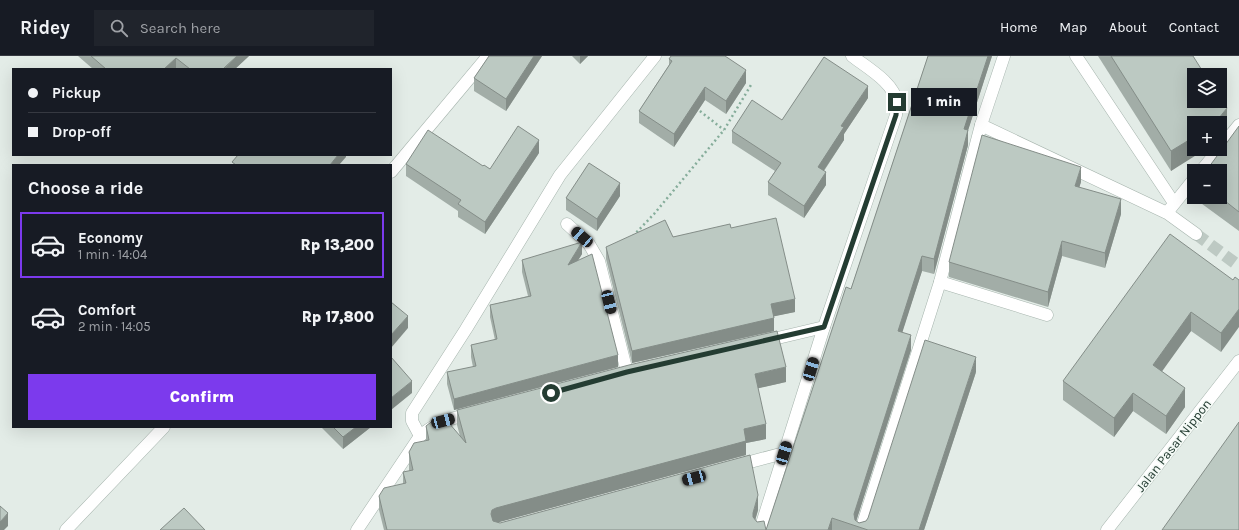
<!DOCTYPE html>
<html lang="en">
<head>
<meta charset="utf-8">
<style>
	:root { --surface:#171b24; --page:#20242c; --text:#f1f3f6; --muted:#9ea1a6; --line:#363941; --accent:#7c3aed }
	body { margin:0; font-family:Karla,sans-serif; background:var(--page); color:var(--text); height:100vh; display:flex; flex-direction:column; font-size:15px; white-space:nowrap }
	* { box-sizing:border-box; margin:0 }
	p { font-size:13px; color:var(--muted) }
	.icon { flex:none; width:22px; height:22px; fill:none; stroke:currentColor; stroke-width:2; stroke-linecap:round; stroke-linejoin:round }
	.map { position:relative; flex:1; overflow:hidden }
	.side { position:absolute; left:12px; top:108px; width:380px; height:264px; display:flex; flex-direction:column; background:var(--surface); border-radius:0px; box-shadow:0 4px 16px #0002 }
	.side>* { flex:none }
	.banner { position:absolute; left:12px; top:12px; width:380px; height:88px; border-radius:0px; box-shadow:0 4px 16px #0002; display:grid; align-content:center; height:88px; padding:0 16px; background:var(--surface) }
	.buttons { position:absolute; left:1187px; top:12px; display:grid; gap:8px }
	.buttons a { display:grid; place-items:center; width:40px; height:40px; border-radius:0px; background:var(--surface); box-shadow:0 4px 16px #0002; font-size:20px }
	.end { position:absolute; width:18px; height:18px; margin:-9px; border:5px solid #243c32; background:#fff; box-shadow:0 0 0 2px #fff }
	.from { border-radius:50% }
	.bubble { position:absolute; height:28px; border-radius:0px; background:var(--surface); box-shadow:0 4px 16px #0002; font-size:13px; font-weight:800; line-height:28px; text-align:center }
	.car { position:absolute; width:12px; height:24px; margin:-12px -6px; border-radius:5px; box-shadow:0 0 3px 1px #0007; background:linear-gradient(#222 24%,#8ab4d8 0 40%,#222 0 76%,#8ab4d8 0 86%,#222 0) }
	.banner b { display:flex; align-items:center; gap:14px; height:38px; font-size:15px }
	.banner b+b { border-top:1px solid var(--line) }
	.banner i { width:10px; height:10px; background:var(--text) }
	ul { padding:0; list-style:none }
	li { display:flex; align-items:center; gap:12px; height:66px; margin:0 8px 6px; padding:0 8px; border:2px solid transparent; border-radius:0px }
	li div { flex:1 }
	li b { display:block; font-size:15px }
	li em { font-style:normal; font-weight:800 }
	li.current { border-color:var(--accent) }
	li>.icon { width:36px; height:36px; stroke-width:1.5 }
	h2 { padding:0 16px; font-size:18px; line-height:48px }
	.primary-button { display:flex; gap:8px; margin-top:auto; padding:8px 16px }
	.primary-button a { flex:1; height:46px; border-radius:0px; background:var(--accent); color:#fff; font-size:16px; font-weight:800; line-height:46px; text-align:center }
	header { display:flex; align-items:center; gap:24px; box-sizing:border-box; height:56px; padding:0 20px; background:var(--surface); border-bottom:1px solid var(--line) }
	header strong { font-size:19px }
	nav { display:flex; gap:22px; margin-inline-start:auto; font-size:14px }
	.search { width:280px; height:36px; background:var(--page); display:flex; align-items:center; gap:10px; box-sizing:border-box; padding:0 14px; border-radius:0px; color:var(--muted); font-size:15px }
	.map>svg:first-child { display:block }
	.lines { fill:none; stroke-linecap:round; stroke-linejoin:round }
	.minor-tunnel { stroke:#bdc9c3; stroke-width:12; stroke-dasharray:12 6; stroke-linecap:butt }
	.minor-casing { stroke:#a6b4ad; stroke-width:13 }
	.path { stroke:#86ad9b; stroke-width:2.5; stroke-dasharray:2 3; stroke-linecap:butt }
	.minor { stroke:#fff; stroke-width:12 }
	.wall { fill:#a2ada7 }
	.shaded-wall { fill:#848d88 }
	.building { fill:#bcc9c2; stroke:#848d88 }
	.route { stroke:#243c32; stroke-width:5 }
	.labels { text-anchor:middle; stroke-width:3; stroke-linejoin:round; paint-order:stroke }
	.street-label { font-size:13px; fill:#243c32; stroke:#f3f9f5 }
</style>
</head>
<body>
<header>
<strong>Ridey</strong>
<div class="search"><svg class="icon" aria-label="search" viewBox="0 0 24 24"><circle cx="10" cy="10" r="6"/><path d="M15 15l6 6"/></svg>Search here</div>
<nav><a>Home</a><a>Map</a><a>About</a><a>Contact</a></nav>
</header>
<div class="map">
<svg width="1239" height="474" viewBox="0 0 1239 474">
	<rect width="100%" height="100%" fill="#e3ece7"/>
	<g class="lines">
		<path class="minor-tunnel" d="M 1196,178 L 1239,210"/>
		<defs>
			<g id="minor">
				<path d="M 1076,0 L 1174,147"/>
				<path d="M 981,69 L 1004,0"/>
				<path d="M 1220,92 L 1239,69"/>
				<path d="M 1201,115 L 1219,93"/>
				<path d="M 391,116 L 488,0"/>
				<path d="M 1170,153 L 1194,123"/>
				<path d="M 567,168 L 589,188 L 599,205 L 627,316"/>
				<path d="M 940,226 L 1047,259"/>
				<path d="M 765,285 L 824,271"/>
				<path d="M 420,380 L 412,365 L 412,357 L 466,273 L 560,119 L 655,0"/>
				<path d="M 735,410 L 784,397"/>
				<path d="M 66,474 L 164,371"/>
				<path d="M 357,474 L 420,380 C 438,365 451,363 473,357"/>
				<path d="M 760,474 L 824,271 L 896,59 C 896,55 897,51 897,47 C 895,27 866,11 852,0"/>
				<path d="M 861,474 L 940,226 L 981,69 L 1167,157 L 1196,178"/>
				<path d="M 1107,474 L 1239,305"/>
			</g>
		</defs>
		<use href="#minor" class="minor-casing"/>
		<g class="path">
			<path d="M 696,52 L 724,74"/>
			<path d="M 633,180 L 654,158 L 724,74 L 751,29"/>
		</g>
		<use href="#minor" class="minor"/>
	</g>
	<g class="wall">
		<path d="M 78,0 L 249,0 L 235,13 L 93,13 Z"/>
		<path d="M 489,0 L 542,0 L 506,55 L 474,35 L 474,22 Z"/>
		<path d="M 572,0 L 588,0 L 580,8 Z"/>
		<path d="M 928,0 L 992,0 L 968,74 L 968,89 L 934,218 L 922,215 L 902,276 L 911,294 L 856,465 L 859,467 L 866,465 L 976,316 L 924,474 L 384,474 L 379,454 L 379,440 L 403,428 L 403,416 L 409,415 L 409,396 L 426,385 L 426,370 L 460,380 L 457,369 L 457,354 L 786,326 L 758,332 L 766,383 L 746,387 L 746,399 L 498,466 L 500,467 L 758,454 L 755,464 L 766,474 L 851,233 Z"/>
		<path d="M 1098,0 L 1193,0 L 1227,72 L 1171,115 Z"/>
		<path d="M 669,3 L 746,27 L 726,58 L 705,44 L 674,91 L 639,67 L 639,55 L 669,9 Z"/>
		<path d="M 868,42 L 844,78 L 844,84 L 824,115 L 826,129 L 804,162 L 768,139 L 768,126 L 775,115 L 732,87 L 732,75 L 782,64 Z"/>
		<path d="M 1239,70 L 1239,175 L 1198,145 L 1198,141 L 1220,141 Z"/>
		<path d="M 539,97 L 485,178 L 458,161 L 458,155 L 406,120 L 406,108 L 483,110 L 490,113 Z"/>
		<path d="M 1081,126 L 1079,131 L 1121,158 L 1105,212 L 1062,200 L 1048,251 L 949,221 L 949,206 Z"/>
		<path d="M 620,140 L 597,175 L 566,154 L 566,142 Z"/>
		<path d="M 731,172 L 795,256 L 774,260 L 774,275 L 632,307 L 606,203 L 606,191 Z"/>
		<path d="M 582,198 L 578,204 L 618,311 L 454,354 L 447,328 L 447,316 L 473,311 L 471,301 L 471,289 L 495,284 L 490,261 L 490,249 L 528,240 L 522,216 L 522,204 Z"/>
		<path d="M 1233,224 L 1221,296 L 1191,275 L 1161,315 L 1185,351 L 1166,378 L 1133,355 L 1114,381 L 1063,344 L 1063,325 Z"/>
		<path d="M 321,371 L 371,371 L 343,393 Z"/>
	</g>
	<g class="shaded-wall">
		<path d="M 237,0 L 249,0 L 235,13 L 224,13 Z"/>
		<path d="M 534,0 L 542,0 L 506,55 L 506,43 Z"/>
		<path d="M 580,0 L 588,0 L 580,8 Z"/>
		<path d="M 988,0 L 992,0 L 964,87 L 964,73 Z"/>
		<path d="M 176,2 L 176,13 L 164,13 Z"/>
		<path d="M 746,14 L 746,27 L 726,58 L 726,45 Z"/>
		<path d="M 868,30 L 868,42 L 844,78 L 844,84 L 818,123 L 818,111 L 841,70 Z"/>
		<path d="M 705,31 L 705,44 L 674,91 L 674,78 Z"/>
		<path d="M 1227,52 L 1227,72 L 1220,80 L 1220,67 L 1215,67 Z"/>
		<path d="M 968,74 L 968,89 L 934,218 L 934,203 Z"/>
		<path d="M 1194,81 L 1194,93 L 1206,93 L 1171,115 L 1171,95 Z"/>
		<path d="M 539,84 L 539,97 L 485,178 L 485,166 Z"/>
		<path d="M 338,99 L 346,99 L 346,101 L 339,109 L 330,109 Z"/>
		<path d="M 1081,111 L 1081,126 L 1075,145 L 1075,130 Z"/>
		<path d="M 826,116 L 826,129 L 804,162 L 804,150 Z"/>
		<path d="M 620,127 L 620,140 L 597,175 L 597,163 Z"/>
		<path d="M 1121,143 L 1121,158 L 1105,212 L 1105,197 Z"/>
		<path d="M 1062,185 L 1062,200 L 1048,251 L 1048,236 Z"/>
		<path d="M 582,186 L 582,198 L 568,221 L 568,209 Z"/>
		<path d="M 922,200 L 922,215 L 898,290 L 898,275 Z"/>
		<path d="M 795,243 L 795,256 L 771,261 L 771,248 Z"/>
		<path d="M 1239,253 L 1239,271 L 1221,296 L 1221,277 Z"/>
		<path d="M 1191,256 L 1191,275 L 1153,328 L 1153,309 Z"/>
		<path d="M 408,260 L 408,272 L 391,292 L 391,279 Z"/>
		<path d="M 774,262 L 774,275 L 632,307 L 632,295 Z"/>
		<path d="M 911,279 L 911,294 L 855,469 L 854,458 Z"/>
		<path d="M 618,299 L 618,311 L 454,354 L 454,343 Z"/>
		<path d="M 976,301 L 976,316 L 924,474 L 919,474 Z"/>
		<path d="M 786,311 L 786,326 L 755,333 L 755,318 Z"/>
		<path d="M 412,325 L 412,337 L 391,354 L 391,342 Z"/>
		<path d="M 1185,332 L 1185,351 L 1166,378 L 1166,360 Z"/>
		<path d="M 1133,337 L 1133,355 L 1114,381 L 1114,362 Z"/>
		<path d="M 766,368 L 766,383 L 746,387 L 746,399 L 496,467 L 492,469 L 491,458 L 492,454 L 496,452 L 744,373 Z"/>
		<path d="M 356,371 L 371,371 L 343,393 L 343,381 Z"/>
		<path d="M 758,439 L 758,454 L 753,472 L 753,457 Z"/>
		<path d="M 8,457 L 8,470 L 4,474 L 0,474 L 0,466 Z"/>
		<path d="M 832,462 L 832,474 L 828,474 Z"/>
	</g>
	<g class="building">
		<path d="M 91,0 L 237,0 L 224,12 L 225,13 L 190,13 L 176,2 L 164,13 L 106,13 Z"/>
		<path d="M 489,0 L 534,0 L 506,43 L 474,22 Z"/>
		<path d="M 671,0 L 725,0 L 746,14 L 726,45 L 705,31 L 674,78 L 639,55 L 672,5 L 669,3 Z"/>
		<path d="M 928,0 L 988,0 L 964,73 L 968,74 L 934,203 L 922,200 L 898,275 L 911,279 L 854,458 L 855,464 L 859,467 L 866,465 L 868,462 L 925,284 L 976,301 L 919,474 L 868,474 L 832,462 L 828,474 L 387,474 L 379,440 L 384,432 L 406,427 L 403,416 L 413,414 L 409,396 L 414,387 L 429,384 L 426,370 L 436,362 L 443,360 L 466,387 L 457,354 L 629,309 L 777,275 L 786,311 L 755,318 L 766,368 L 744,373 L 746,385 L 496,452 L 492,454 L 491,458 L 493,465 L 500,467 L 750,399 L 758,439 L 753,457 L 753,461 L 757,466 L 764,465 L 766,474 L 846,231 L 851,233 Z"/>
		<path d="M 1111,0 L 1193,0 L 1205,19 L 1194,19 L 1194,45 L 1220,45 L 1220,42 L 1227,52 L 1215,67 L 1194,67 L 1194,81 L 1171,95 Z"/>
		<path d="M 824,1 L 868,30 L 841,70 L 844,71 L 818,111 L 826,116 L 804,150 L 768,126 L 781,107 L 732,75 L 752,44 L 782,64 Z"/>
		<path d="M 518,70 L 539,84 L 485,166 L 458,148 L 461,144 L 406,108 L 428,74 L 483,110 L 484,109 L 490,113 Z"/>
		<path d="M 1239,70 L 1239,156 L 1220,141 L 1220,115 L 1206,115 Z"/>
		<path d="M 982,79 L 1081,111 L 1075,130 L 1121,143 L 1105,197 L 1062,185 L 1048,236 L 949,206 Z"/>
		<path d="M 238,99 L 338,99 L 330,109 L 236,109 L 232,106 Z"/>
		<path d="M 589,107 L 620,127 L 597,163 L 566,142 Z"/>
		<path d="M 776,162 L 795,243 L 771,248 L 774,262 L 632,295 L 606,191 L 665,164 L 673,181 L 730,168 L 731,172 Z"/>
		<path d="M 1170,178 L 1233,224 L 1235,221 L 1239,224 L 1239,253 L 1221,277 L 1191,256 L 1153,309 L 1185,332 L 1166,360 L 1133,337 L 1114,362 L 1063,325 Z"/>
		<path d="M 582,186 L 568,209 L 592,198 L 618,299 L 454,343 L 447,316 L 476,310 L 471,289 L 497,283 L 490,249 L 531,240 L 522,204 Z"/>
		<path d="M 391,246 L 408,260 L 391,279 Z"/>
		<path d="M 391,301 L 412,325 L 391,342 Z"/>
		<path d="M 1239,366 L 1239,474 L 1162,474 Z"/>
		<path d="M 333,371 L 356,371 L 343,381 Z"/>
		<path d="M 0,450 L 8,457 L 0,466 Z"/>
		<path d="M 184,452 L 205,474 L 160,474 Z"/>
	</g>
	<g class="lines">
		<path class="route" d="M 551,337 L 627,316 L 824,271 L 896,59 L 897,46"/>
	</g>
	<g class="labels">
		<g class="street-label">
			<text transform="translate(1173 389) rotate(-52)" y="5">Jalan Pasar Nippon</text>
		</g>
	</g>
</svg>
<div class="buttons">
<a><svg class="icon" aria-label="layers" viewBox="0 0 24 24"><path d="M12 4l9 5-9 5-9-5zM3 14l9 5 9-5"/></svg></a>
<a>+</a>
<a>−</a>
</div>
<i class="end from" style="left:551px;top:337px"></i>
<i class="end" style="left:897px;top:46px"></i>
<div class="bubble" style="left:911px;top:32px;width:66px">1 min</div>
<i class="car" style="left:582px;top:181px;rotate:311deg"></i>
<i class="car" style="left:609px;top:246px;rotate:166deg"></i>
<i class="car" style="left:811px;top:313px;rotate:17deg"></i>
<i class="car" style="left:443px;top:365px;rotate:75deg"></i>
<i class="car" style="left:784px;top:397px;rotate:17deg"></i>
<i class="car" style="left:694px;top:422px;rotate:255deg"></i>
<div class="banner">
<b><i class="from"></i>Pickup</b>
<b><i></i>Drop-off</b>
</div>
<section class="side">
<h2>Choose a ride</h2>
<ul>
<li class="current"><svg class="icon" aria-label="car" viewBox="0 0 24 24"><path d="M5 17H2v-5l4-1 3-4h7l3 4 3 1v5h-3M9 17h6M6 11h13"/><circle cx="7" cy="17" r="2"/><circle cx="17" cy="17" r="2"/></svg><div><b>Economy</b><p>1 min · 14:04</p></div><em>Rp 13,200</em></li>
<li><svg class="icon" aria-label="car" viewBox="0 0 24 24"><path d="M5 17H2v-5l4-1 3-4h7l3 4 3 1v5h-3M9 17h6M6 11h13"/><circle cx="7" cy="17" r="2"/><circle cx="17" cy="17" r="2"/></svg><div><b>Comfort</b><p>2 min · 14:05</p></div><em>Rp 17,800</em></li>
</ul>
<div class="primary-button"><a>Confirm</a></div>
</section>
</div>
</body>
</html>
